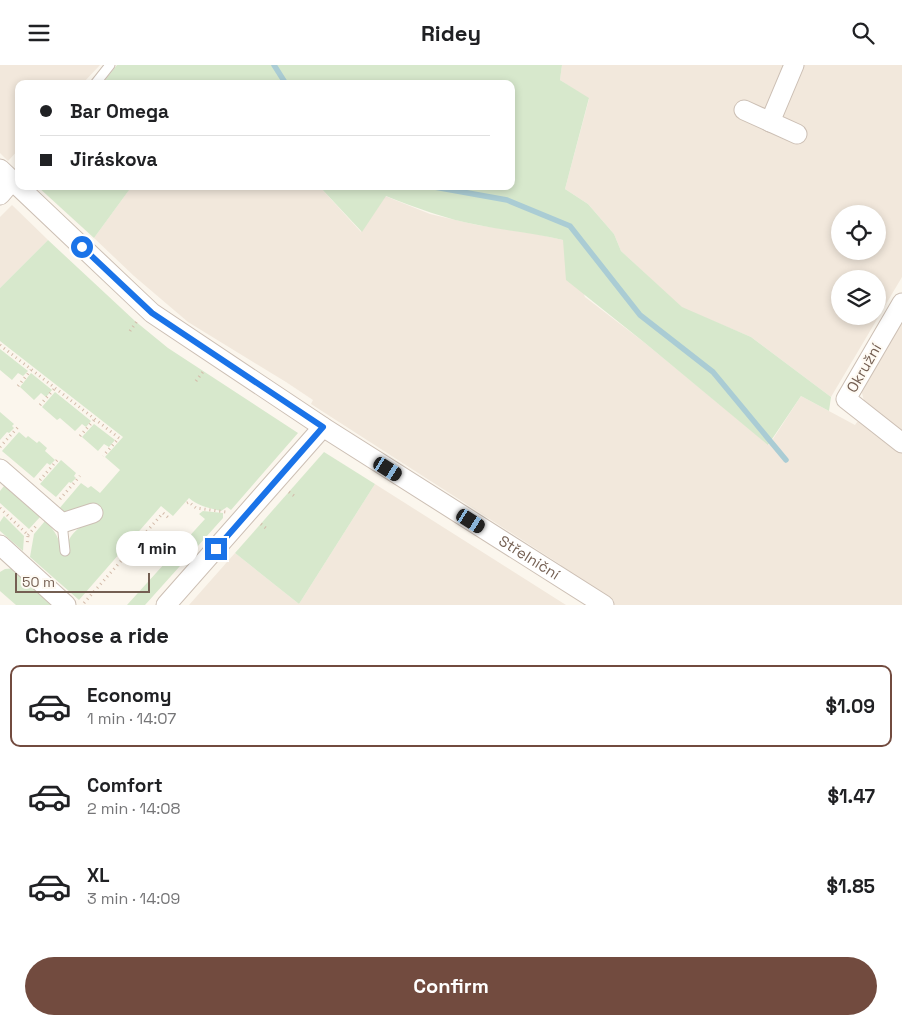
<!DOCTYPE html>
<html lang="en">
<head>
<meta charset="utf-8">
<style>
	:root { --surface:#fff; --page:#f2f2f2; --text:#202124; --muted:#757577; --line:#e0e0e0; --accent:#724b3f }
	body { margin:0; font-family:"Space Grotesk",sans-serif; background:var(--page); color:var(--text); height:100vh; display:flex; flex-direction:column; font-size:19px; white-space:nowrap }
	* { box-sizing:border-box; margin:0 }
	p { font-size:16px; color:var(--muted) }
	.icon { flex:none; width:28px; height:28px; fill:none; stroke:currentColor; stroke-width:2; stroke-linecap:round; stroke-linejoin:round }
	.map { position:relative; height:540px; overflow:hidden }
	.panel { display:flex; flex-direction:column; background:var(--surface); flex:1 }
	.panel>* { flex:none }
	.hud { position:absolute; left:15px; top:15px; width:500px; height:110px; border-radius:10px; box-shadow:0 2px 8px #0003; display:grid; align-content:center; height:110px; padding:0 25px; background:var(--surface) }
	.fabs { position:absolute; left:831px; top:140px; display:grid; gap:10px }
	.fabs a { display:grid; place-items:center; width:55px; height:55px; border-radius:50%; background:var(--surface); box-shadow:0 2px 8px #0003; font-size:25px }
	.scale { position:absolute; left:15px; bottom:12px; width:135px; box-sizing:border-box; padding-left:5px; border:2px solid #745f52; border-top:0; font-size:14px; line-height:18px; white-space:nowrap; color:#745f52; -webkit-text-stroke:4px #fefaf3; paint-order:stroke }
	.end { position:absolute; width:22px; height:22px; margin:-11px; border:6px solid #1a73e8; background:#fff; box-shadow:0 0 0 2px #fff }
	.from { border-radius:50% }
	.bubble { position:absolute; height:35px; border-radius:18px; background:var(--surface); box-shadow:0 2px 8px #0003; font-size:16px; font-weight:700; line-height:35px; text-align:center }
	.car { position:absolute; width:15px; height:30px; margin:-15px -8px; border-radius:6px; box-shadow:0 0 4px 1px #0007; background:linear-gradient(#222 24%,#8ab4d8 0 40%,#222 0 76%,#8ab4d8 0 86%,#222 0) }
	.hud b { display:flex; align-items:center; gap:18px; height:48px; font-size:19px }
	.hud b+b { border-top:1px solid var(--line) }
	.hud i { width:12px; height:12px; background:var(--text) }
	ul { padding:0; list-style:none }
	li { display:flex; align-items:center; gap:15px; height:82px; margin:0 10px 8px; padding:0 15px; border:2px solid transparent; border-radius:10px }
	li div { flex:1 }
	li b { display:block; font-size:19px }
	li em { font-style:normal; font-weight:700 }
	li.on { border-color:var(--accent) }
	li>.icon { width:45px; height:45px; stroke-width:1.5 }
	h2 { padding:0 25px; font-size:22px; line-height:60px }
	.action { display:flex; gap:10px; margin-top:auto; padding:10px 25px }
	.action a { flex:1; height:58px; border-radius:30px; background:var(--accent); color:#fff; font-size:20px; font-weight:700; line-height:58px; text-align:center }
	header { display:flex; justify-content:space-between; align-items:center; height:65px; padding:0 25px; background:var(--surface); font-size:22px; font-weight:700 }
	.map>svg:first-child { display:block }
	.residential { fill:#f2e8dc; fill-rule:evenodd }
	.green { fill:#d7e8cc }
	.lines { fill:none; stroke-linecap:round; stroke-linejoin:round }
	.stream { stroke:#aaccd4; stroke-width:5.5 }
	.service-casing { stroke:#ccbfb4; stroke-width:11 }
	.minor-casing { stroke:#ccbfb4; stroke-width:21 }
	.path { stroke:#d3bbaa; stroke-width:3; stroke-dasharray:1 4; stroke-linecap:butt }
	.service { stroke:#fff; stroke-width:9 }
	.minor { stroke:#fff; stroke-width:19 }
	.route { stroke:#1a73e8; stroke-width:6 }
	.labels { text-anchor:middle; stroke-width:4; stroke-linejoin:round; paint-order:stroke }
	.street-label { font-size:15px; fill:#745f52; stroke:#fefaf3 }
</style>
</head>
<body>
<header><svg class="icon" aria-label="menu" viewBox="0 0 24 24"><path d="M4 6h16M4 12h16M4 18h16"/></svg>Ridey<svg class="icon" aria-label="search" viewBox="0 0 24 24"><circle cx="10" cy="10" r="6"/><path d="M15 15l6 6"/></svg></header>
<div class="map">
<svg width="902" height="540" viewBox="0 0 902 540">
	<rect width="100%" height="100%" fill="#fbf6ed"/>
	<g class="residential">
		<path d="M 0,0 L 100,0 L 82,19 L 19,19 L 19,84 L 8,96 L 0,88 Z"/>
		<path d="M 562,0 L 902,0 L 902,212 L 831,332 L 751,272 L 682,243 L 621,186 L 614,169 L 588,139 L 565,124 L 589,34 L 560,15 ZM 840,149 L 878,149 L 878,186 L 840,186 ZM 840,214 L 878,214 L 878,251 L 840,251 Z"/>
		<path d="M 132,121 L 319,121 L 361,167 L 385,131 L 430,149 L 477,160 L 536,169 L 563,175 L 585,232 L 645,278 L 769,380 L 801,331 L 855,360 L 860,353 L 902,386 L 902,540 L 615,540 L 560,504 L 561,500 L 311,339 L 313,335 L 286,317 L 188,257 L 134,211 L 94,173 Z"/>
		<path d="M 12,140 L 48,175 L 0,223 L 0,152 Z"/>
		<path d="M 902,255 L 902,368 L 865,340 L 861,324 Z"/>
		<path d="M 375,419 L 566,540 L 189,540 L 235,488 L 299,539 Z"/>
	</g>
	<g class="green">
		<path d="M 117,0 L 562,0 L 560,15 L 589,33 L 565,124 L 588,139 L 614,169 L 621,186 L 682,242 L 751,272 L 831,332 L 829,346 L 801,331 L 768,380 L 645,278 L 566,215 L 563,175 C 535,168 506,166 478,160 C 446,154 416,143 386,131 L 362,167 L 319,121 L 511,121 L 511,19 L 102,19 Z"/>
		<path d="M 37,121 L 132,121 L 94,173 Z"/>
		<path d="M 48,175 L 135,256 L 168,283 L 298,368 L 231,445 L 227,442 L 221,446 C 209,443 198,441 189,433 L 173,451 L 161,441 L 79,535 L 30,492 L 34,469 L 45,456 C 56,466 60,475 62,489 L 67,489 C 67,474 71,469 83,460 L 68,450 L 58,445 L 81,418 L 88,423 L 91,421 L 100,428 L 120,405 L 105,392 L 123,372 L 0,276 L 0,223 Z"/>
		<path d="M 0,284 L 28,306 L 23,311 L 18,308 L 12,315 L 0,305 Z"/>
		<path d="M 31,308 L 52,325 L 46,332 L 41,328 L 34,335 L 20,322 Z"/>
		<path d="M 55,327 L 91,356 L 86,362 L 82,359 L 75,366 L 60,353 L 57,355 L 42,342 Z"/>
		<path d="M 0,347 L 14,359 L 12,361 L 14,363 L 9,368 L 7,367 L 0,375 Z"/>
		<path d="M 94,359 L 115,375 L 109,382 L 104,379 L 98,386 L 82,372 Z"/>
		<path d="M 19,367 L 26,373 L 28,371 L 37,378 L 39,376 L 47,383 L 45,386 L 55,395 L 50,400 L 47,398 L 34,413 L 2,386 Z"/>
		<path d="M 324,387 L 375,419 L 299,539 L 235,488 Z"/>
		<path d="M 61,395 L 76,408 L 74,411 L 76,413 L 71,418 L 69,417 L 56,432 L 40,419 Z"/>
		<path d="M 4,421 L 40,452 L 29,464 L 0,438 L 0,426 Z"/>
		<path d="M 203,446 L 223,448 L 223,453 L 145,540 L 127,540 L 205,454 L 199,449 Z"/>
		<path d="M 4,451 L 24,471 L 23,486 L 0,466 L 0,457 Z"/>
		<path d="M 16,503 L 59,540 L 16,540 L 0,526 L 0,507 L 5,504 Z"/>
	</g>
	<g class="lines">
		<g class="stream">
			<path d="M 274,0 L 286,19"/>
			<path d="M 429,121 L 507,135 L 570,161 L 640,250 L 713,307 L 786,395"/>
		</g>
		<defs>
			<g id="service">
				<path d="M 95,19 L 110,0"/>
				<path d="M 62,458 L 65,486"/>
			</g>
			<g id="minor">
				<path d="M 744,45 L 797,69"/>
				<path d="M 770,57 L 794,0"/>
				<path id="s1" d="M 0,104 L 152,248 L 323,362 L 604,540"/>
				<path d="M 0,130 L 12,116"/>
				<path d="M 902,238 L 846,334 L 902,378"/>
				<path d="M 0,404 L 62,458 L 93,448"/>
				<path d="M 0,480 L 66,540"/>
				<path d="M 166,540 L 323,362"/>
			</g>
		</defs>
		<use href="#service" class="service-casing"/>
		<use href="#minor" class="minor-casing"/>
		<g class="path">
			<path d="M 130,266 L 137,256"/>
			<path d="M 0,280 L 119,373 L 103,391"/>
			<path d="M 196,316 L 205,304"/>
			<path d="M 18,321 L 31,305"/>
			<path d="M 40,340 L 55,323"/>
			<path d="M 80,371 L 95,354"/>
			<path d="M 0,382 L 18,362"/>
			<path d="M 40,415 L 59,393"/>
			<path d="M 289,427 L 297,433"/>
			<path d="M 60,434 L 80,411"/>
			<path d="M 187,438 L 189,437 L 196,443 L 226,447"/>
			<path d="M 0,443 L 28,470 L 27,481"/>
			<path d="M 261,459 L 268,465"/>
			<path d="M 28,470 L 38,459"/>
			<path d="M 84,538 L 163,448 L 170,454"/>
		</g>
		<use href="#service" class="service"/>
		<use href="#minor" class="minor"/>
	</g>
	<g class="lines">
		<path class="route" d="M 82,182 L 152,248 L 323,362 L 216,484"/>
	</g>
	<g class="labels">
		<g class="street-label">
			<text transform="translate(864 303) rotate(-60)" y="5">Okružní</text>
			<text dy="5" stroke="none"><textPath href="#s1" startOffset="659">Střelniční</textPath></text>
		</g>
	</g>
</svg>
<div class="fabs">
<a><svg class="icon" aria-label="locate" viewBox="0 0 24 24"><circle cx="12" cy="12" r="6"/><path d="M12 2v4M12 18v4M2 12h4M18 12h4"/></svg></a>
<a><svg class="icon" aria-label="layers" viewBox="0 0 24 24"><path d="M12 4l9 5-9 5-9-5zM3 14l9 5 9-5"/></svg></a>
</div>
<div class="scale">50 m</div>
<i class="end from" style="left:82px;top:182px"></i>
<i class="end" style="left:216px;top:484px"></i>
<div class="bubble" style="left:116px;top:466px;width:82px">1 min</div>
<i class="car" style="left:388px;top:404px;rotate:122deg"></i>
<i class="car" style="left:471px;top:456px;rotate:122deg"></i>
<div class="hud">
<b><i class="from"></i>Bar Omega</b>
<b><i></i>Jiráskova</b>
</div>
</div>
<section class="panel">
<h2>Choose a ride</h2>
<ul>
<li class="on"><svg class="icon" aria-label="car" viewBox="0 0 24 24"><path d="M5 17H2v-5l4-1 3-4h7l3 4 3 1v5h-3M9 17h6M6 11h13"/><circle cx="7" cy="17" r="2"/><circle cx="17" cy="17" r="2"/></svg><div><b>Economy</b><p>1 min · 14:07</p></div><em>$1.09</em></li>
<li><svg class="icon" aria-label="car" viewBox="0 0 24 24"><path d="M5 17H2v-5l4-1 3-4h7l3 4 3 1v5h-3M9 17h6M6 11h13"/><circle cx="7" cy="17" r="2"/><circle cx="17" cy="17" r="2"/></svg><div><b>Comfort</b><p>2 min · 14:08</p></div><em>$1.47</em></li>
<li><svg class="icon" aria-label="car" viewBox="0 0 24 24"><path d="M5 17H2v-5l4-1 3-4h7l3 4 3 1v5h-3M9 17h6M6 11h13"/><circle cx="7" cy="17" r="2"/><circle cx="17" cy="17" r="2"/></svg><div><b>XL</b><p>3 min · 14:09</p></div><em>$1.85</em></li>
</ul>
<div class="action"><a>Confirm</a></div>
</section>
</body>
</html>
